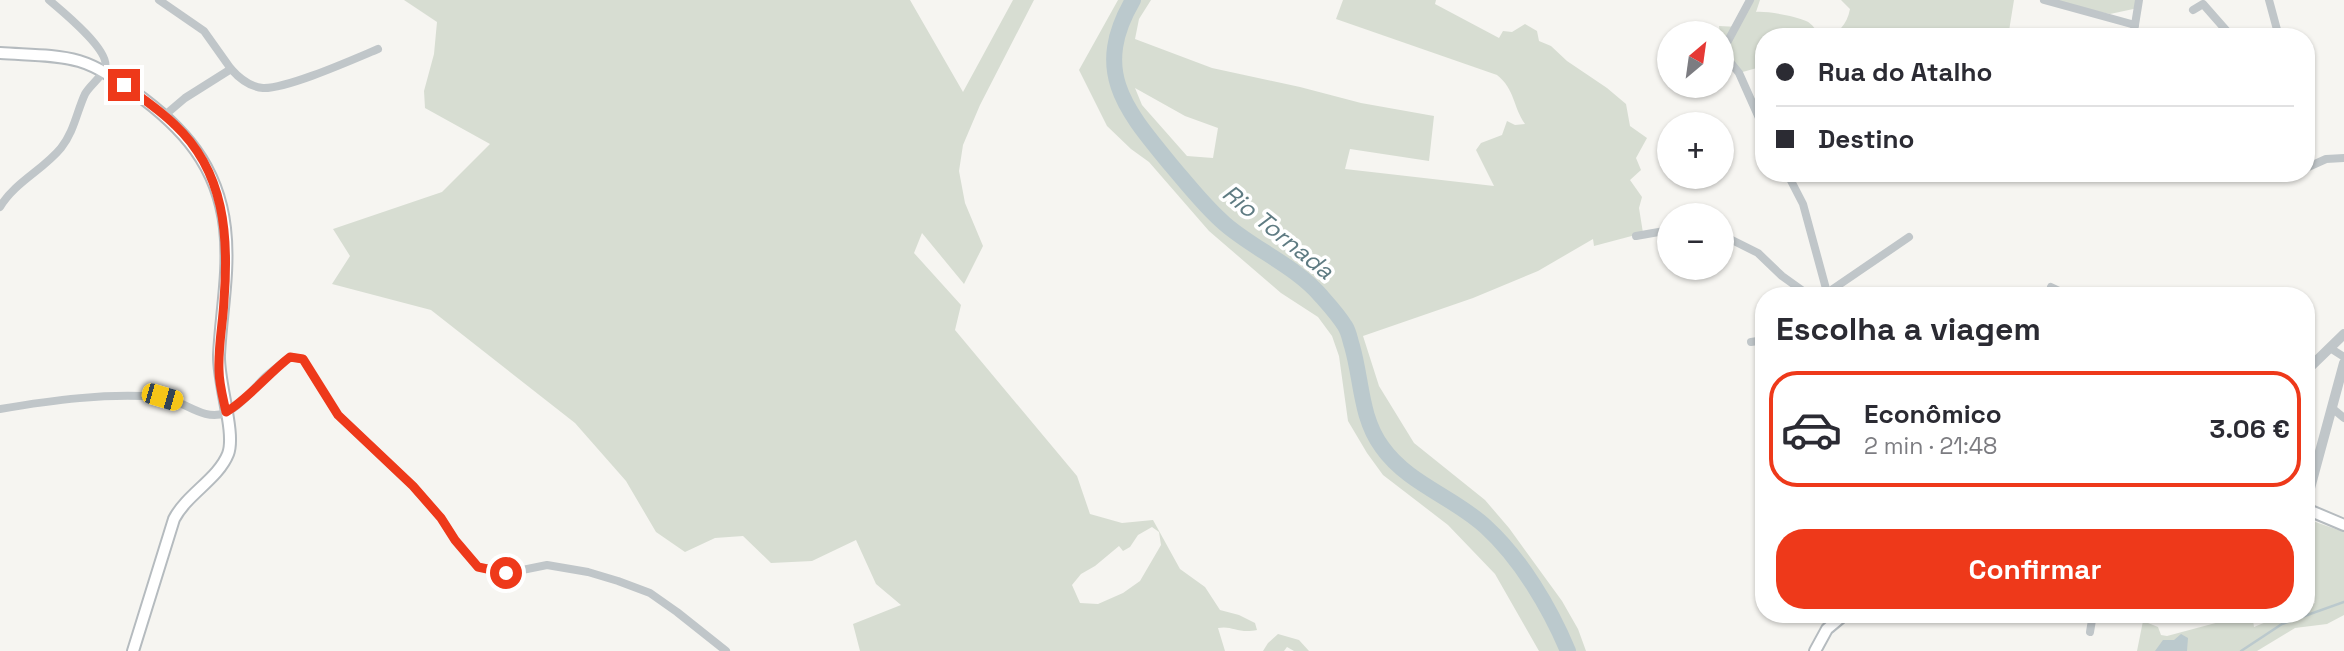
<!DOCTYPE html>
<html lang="pt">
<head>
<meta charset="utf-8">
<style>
	:root { --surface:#fff; --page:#f2f2f3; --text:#2b2b33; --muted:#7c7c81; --line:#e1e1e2; --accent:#ee391a }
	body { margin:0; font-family:"Space Grotesk",sans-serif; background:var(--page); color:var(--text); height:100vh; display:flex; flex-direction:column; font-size:26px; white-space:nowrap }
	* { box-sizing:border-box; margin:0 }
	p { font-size:23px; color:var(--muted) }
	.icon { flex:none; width:38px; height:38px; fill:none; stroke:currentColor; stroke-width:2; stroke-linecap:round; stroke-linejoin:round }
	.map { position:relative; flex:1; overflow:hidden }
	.sheet { position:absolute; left:1755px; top:287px; width:560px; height:336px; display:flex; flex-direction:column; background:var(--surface); border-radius:28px; box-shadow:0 2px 5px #0004 }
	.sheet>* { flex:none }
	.banner { position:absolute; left:1755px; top:28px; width:560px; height:154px; border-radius:28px; box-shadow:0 2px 5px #0004; display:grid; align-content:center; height:154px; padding:0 21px; background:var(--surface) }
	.needle { width:46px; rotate:29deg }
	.controls { position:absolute; left:1657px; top:21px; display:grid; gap:14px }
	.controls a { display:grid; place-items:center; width:77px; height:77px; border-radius:50%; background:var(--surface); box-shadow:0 2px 5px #0004; font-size:35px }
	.end { position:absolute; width:32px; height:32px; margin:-16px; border:9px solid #ee391a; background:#fff; box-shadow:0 0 0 4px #fff }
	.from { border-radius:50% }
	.car { position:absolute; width:21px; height:42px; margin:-21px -10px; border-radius:9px; box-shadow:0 0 5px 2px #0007; background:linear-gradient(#f5c518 24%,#345 0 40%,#f5c518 0 76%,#345 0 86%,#f5c518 0) }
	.banner b { display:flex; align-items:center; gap:24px; height:66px; font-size:26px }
	.banner b+b { border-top:2px solid var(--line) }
	.banner i { width:18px; height:18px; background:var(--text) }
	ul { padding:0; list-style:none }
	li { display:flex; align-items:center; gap:21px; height:116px; margin:0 14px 10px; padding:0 7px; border:4px solid transparent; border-radius:28px }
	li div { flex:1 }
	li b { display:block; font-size:26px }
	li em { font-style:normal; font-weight:600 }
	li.selected { border-color:var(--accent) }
	li>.icon { width:63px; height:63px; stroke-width:1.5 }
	h2 { padding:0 21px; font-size:32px; line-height:84px }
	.button { display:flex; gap:14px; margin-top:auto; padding:14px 21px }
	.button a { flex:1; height:80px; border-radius:28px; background:var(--accent); color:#fff; font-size:28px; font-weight:600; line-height:80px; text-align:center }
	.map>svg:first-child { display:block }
	.green { fill:#d7ddd2; fill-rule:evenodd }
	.water { fill:#bbc9cd }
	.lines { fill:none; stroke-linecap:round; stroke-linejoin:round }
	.stream { stroke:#bbc9cd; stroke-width:2.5 }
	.river { stroke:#bbc9cd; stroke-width:16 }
	.secondary-casing { stroke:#b5bbbf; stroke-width:14 }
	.minor { stroke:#c0c6c9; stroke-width:8 }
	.tertiary { stroke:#c0c6c9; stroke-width:10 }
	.secondary { stroke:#fff; stroke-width:10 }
	.route { stroke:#ee391a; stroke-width:9 }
	.labels { text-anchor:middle; stroke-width:7; stroke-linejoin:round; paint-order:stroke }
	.water-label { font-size:24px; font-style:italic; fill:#5e7b82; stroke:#fff }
</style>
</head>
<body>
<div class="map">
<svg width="2344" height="651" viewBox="0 0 2344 651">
	<rect width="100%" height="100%" fill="#f6f5f1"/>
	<g class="green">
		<path d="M 404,0 L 910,0 L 963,92 L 1013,0 L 1034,0 L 980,105 L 963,145 L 959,171 L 965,203 L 983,246 L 964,284 L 922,233 L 914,253 L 961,305 L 955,330 L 1077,476 L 1090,514 L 1122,523 L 1153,520 L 1180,569 L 1205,587 L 1220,610 L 1239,615 L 1255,623 L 1257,630 C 1238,634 1232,625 1218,628 L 1225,651 L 860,651 L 853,624 L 901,605 L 876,584 L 856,540 L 812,561 L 771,563 L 743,536 L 715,538 L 685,552 L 656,532 L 626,481 L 575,423 L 431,310 L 332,284 L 350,256 L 333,229 L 442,192 L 490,144 L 425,108 L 424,91 L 434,54 L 437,22 ZM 1152,527 L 1159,532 L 1161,545 L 1140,581 L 1123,593 L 1098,604 L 1080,603 L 1072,585 L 1081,574 L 1095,566 L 1119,546 L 1123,551 L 1130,547 L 1138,535 Z"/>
		<path d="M 1118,0 L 1151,0 L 1139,19 L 1135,39 L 1212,68 L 1300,87 L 1361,103 L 1434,116 L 1429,161 L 1350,149 L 1345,169 L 1494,186 L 1476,150 L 1481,143 L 1502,135 L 1507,121 L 1515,125 L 1525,124 C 1513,107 1515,89 1497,75 L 1336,19 L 1343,0 L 1436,0 L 1435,4 L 1499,38 L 1503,31 L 1512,32 L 1525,24 L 1537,31 L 1539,41 L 1551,46 L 1567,61 L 1607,88 L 1626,104 L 1630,126 L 1647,138 L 1636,158 L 1641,170 L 1630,180 L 1642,197 L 1639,208 L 1643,233 L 1594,246 L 1593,239 L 1538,271 L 1473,298 L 1363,336 L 1379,386 L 1414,443 L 1485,500 L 1509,528 L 1562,601 L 1578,629 L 1586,651 L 1539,651 L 1495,574 L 1448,525 L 1383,475 L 1367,453 L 1348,421 L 1339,356 L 1332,336 L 1318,317 L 1281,293 L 1209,231 L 1149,162 L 1131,149 L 1107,126 L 1079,70 ZM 1135,88 L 1185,116 L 1218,128 L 1213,158 L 1187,156 L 1142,105 Z"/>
		<path d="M 1750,0 L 1760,0 L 1756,12 C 1767,11 1795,16 1806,21 C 1812,23 1817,32 1822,37 C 1838,35 1847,25 1850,9 L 1841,0 L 2014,0 L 2008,37 L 1764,37 L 1764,66 L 1739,73 L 1722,52 L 1722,33 L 1720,33 L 1719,26 L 1739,27 Z"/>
		<path d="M 2042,0 L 2139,0 L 2138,8 L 2110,14 Z"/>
		<path d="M 2307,519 L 2344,532 L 2344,615 L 2327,624 L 2295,628 L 2257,651 L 2137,651 L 2143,621 L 2158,627 L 2161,635 L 2167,636 L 2223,621 L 2222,614 L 2252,614 L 2254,627 L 2285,614 L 2306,614 L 2307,606 L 2315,603 L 2307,561 Z"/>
		<path d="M 1278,634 L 1299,640 L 1309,651 L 1294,651 L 1287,647 L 1284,651 L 1263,651 L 1268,643 Z"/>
	</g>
	<path class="water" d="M 2181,634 L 2188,638 L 2187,651 L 2155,651 L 2163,640 L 2174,640 Z"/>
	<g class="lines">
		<path class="stream" d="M 2241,651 L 2282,624 L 2344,602"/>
		<path class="river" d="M 1133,0 C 1091,72 1126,110 1171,165 C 1188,185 1205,207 1225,224 C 1255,250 1296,266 1322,297 C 1330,306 1339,316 1345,326 C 1349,332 1350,340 1352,346 C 1362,380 1360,417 1382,447 C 1408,484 1454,497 1486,527 C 1521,559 1550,608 1568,651"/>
		<defs>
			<g id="secondary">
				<path d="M 0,53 C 26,55 54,54 79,61 C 99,67 117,80 134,92 C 183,127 218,166 225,228 C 230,271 221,313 219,355 C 218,383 236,433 228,454 C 218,479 187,494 174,519 L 133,651"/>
				<path d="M 2306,509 L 2344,525"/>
				<path d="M 1815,651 L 1827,629 L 1845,614"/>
			</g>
		</defs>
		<use href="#secondary" class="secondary-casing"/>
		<g class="minor">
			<path d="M 159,0 L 204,31 L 231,69"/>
			<path d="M 1750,0 L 1722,52 L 1739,73 L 1764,129"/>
			<path d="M 2044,0 L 2135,25"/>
			<path d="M 2269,0 L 2279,37"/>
			<path d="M 2193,10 L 2203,4 L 2232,37"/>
			<path d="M 2133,37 L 2139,0"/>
			<path d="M 165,115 L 185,98 L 231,69 C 239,78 250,87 263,88 C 287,89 354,59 378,49"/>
			<path d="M 2306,168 L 2326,159 L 2344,158"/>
			<path d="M 1787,173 L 1803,204 L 1828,296"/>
			<path d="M 0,207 C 15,182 43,170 61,148 C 74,132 77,111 85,94 C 90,85 101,78 105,68 C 111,51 62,11 49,0"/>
			<path d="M 1722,235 L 1758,253 L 1782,276 L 1810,296"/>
			<path d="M 1636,236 L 1670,230"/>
			<path d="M 2051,287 L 2070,296"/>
			<path d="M 1827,293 L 1909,237"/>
			<path d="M 1751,342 L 1764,340"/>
			<path d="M 2330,348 L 2344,357"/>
			<path d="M 2332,408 L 2344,418"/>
			<path d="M 0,409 C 53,400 106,393 159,397 C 182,398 202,422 225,413 C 241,406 253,389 265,377 C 273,370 281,364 290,357 L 303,359 L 338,415 L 413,486 L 441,518 L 455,540 L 478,567 L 507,573 L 547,565 L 588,572 L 618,581 L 650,593 L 677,612 L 726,651"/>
			<path d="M 2090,632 L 2093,614"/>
		</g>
		<g class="tertiary">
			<path d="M 2306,371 L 2344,334"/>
			<path d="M 2306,503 L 2344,363"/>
		</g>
		<use href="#secondary" class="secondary"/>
	</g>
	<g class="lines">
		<path class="route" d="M 124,85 C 142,98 160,110 175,125 C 225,172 229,236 224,300 C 223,323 218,346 219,370 C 219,384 223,398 226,412 C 247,400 269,373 290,357 L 303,359 L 338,415 L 413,486 L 441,518 L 455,540 L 478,567 L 506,573"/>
	</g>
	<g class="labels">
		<g class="water-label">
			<text transform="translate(1278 232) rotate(39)" y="8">Rio Tornada</text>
		</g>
	</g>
</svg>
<div class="controls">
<a><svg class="needle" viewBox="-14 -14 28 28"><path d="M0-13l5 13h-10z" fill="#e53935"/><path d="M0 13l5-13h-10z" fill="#7c7c81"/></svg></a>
<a>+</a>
<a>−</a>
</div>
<i class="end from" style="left:506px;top:573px"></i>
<i class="end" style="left:124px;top:85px"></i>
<i class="car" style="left:162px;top:397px;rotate:106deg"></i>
<div class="banner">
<b><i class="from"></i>Rua do Atalho</b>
<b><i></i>Destino</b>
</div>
<section class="sheet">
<h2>Escolha a viagem</h2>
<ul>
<li class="selected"><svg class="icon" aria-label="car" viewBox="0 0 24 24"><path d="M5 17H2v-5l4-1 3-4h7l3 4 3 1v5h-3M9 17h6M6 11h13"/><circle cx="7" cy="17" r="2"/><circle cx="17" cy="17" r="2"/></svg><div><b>Econômico</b><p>2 min · 21:48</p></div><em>3.06 €</em></li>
</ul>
<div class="button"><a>Confirmar</a></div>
</section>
</div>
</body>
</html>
